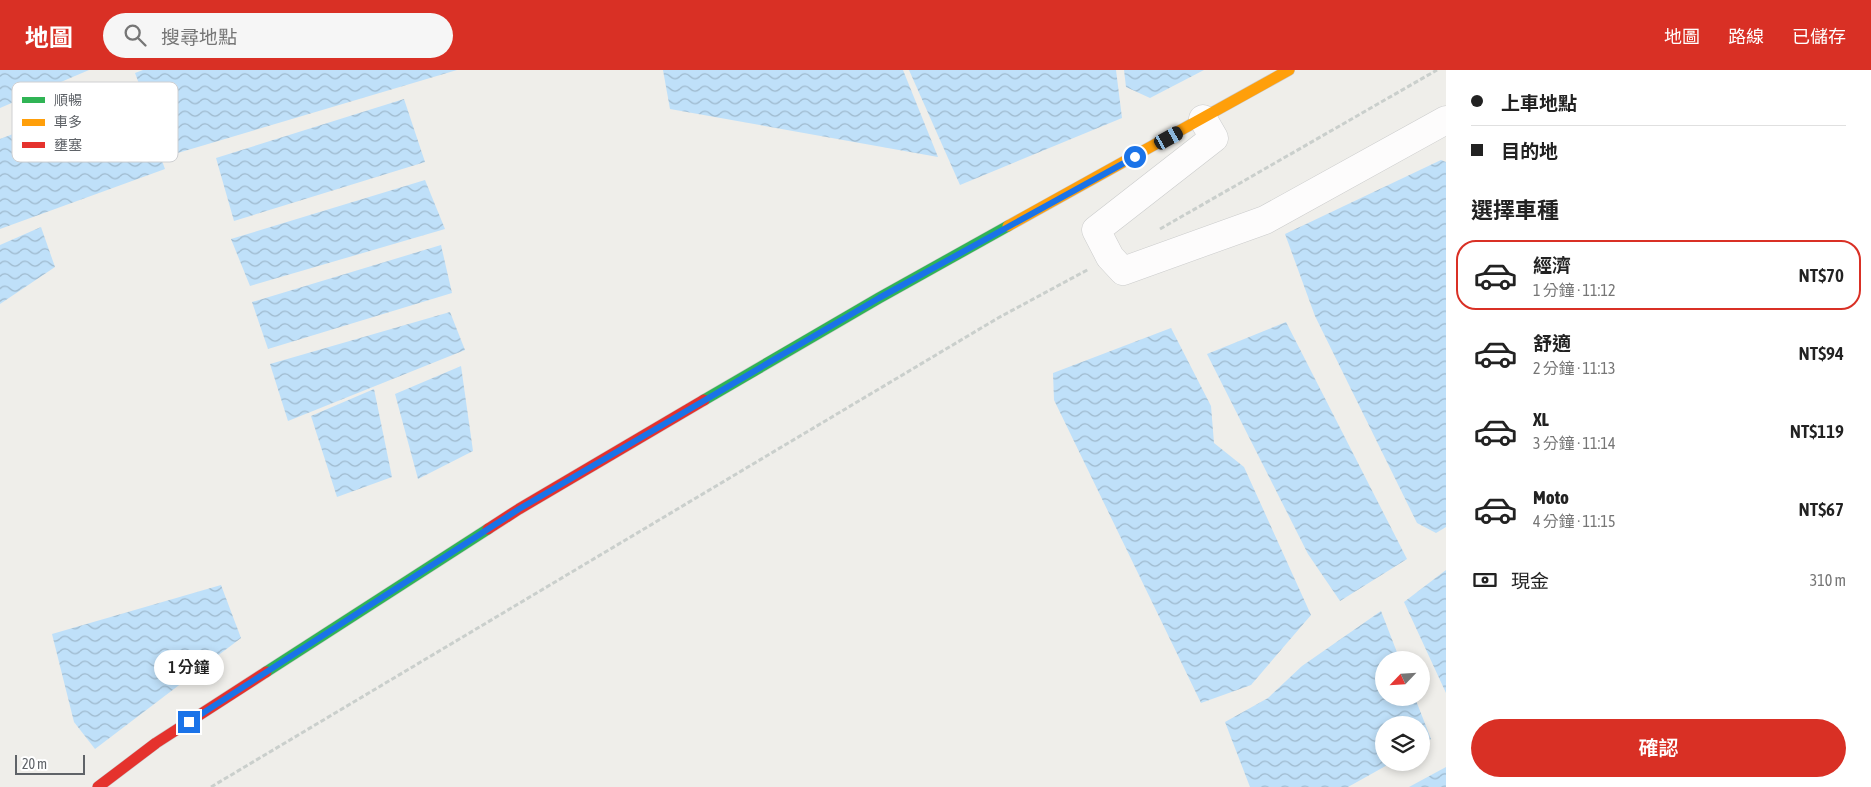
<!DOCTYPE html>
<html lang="zh-TW">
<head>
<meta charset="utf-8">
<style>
	:root { --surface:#fff; --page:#f6f6f6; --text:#222; --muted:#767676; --line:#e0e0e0; --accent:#d93025 }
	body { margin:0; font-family:"Asap Condensed","Noto Sans TC",sans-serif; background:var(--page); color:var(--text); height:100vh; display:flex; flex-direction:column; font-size:19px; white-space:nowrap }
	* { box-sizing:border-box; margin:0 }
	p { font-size:16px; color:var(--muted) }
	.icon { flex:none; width:28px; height:28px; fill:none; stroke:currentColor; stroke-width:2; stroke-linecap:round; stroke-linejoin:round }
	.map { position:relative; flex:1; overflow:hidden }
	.drawer { display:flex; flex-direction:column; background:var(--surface); width:425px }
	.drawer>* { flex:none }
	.guide { display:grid; align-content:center; height:110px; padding:0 25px; background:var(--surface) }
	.needle { width:32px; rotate:245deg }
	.tools { position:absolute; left:1375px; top:581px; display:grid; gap:10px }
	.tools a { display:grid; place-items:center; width:55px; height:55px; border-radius:50%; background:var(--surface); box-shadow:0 2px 8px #0003; font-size:25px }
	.scale { position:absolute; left:15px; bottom:12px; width:70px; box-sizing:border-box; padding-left:5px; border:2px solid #5f6368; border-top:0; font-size:14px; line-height:18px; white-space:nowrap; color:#5f6368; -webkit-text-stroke:4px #fff; paint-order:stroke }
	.end { position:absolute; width:22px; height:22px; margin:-11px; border:6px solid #1a73e8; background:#fff; box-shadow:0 0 0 2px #fff }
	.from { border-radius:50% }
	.bubble { position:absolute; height:35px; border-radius:18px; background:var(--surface); box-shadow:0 2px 8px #0003; font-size:16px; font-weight:600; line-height:35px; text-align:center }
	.car { position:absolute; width:15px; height:30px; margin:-15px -8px; border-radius:6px; box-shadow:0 0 4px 1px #0007; background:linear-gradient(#222 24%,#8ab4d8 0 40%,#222 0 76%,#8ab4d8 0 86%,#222 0) }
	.guide b { display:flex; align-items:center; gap:18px; height:48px; font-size:19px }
	.guide b+b { border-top:1px solid var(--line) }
	.guide i { width:12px; height:12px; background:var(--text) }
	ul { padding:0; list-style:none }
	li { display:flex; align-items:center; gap:15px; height:70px; margin:0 10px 8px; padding:0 15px; border:2px solid transparent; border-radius:20px }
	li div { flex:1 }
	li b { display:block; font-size:19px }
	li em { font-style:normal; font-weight:600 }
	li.active { border-color:var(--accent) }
	li>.icon { width:45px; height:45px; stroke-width:1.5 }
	h2 { padding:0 25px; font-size:22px; line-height:60px }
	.pay { display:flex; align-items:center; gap:12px; height:55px; padding:0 25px; font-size:19px }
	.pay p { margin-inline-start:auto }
	.action { display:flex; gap:10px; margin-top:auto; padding:10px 25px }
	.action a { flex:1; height:58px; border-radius:30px; background:var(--accent); color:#fff; font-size:20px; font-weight:600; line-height:58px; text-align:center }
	header { display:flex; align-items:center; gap:30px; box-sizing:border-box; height:70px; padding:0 25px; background:var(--accent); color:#fff }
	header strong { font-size:24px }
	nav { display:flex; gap:28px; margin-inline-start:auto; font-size:18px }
	.search { width:350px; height:45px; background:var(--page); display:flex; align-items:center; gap:12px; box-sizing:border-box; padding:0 18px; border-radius:28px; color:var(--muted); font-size:19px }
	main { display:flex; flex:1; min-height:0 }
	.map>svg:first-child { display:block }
	.water { fill:url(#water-waves) }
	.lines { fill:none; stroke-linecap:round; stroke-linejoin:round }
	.street-casing { stroke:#cbcccc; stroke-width:29 }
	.fast-casing { stroke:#cacacb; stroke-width:12 }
	.slow-casing { stroke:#cacacb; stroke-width:12 }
	.jam-casing { stroke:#cacacb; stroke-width:12 }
	.path { stroke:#cacfcc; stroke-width:3; stroke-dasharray:5 2.5; stroke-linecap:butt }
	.street { stroke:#fdfcfc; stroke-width:28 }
	.fast { stroke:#30b455; stroke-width:11 }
	.slow { stroke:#ff9f0a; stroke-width:11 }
	.jam { stroke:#e5322d; stroke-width:11 }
	.route { stroke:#1a73e8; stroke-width:6 }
	.key { fill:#fff; stroke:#cfd0d2; stroke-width:1 }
	.key-label { font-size:14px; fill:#5f6368 }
</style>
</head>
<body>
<header>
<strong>地圖</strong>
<div class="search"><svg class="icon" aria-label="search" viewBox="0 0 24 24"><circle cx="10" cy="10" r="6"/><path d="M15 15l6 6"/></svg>搜尋地點</div>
<nav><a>地圖</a><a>路線</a><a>已儲存</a></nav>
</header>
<main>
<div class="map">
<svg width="1446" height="717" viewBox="0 0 1446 717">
	<defs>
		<pattern id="water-waves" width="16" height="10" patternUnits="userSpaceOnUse" patternTransform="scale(1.25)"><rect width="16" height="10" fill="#bfe0f9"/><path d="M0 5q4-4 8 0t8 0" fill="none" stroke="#9eb9cd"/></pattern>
	</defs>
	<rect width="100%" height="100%" fill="#efeeea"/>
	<g class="water">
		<path d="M 0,0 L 89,0 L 0,38 Z"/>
		<path d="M 143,0 L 457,0 L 171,85 L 162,76 L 135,3 Z"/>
		<path d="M 663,0 L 903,0 L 938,87 L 670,39 Z"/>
		<path d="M 909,0 L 1116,0 L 1122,48 L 960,115 Z"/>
		<path d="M 1124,0 L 1204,0 L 1150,28 L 1126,17 Z"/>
		<path d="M 135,17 L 165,99 L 0,159 L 0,69 Z"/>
		<path d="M 404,29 L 425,92 L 234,151 L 216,88 Z"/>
		<path d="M 1441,90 L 1446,92 L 1446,457 L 1436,463 L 1417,453 L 1315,246 L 1285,164 Z"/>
		<path d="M 425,110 L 445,159 L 250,216 L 231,169 Z"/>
		<path d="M 41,157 L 55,197 L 0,234 L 0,175 Z"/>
		<path d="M 441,175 L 452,223 L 268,279 L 252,232 Z"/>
		<path d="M 450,242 L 465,280 L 288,351 L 270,294 Z"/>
		<path d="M 1286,252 L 1407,489 L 1340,531 L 1308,484 L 1207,284 Z"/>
		<path d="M 1171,258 L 1211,336 L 1214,373 L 1244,397 L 1311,545 L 1251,615 L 1201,633 L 1054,330 L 1053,303 Z"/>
		<path d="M 461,296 L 473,381 L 418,409 L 395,324 Z"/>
		<path d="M 374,319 L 392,407 L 337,427 L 311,346 Z"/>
		<path d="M 1446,500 L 1446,623 L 1404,532 Z"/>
		<path d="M 221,515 L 241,568 L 95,679 L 74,652 L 52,564 Z"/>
		<path d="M 1381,541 L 1400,590 L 1384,590 L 1384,628 L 1415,628 L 1431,669 L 1421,675 L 1421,655 L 1384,655 L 1384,692 L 1391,693 L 1348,717 L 1250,717 L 1225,652 L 1268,628 L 1302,596 Z"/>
		<path d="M 1446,697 L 1446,717 L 1409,717 Z"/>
	</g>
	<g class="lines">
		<defs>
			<path id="street" d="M 1203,49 L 1214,68 L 1096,160 L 1110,187 L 1123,201 L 1265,150 L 1446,50"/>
			<g id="fast">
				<path d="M 704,330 L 879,228 L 1008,156"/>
				<path d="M 266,602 L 488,459"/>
			</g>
			<path id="slow" d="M 1008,156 L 1289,0"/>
			<g id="jam">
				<path d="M 488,459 L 519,439 L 704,330"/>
				<path d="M 98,717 L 156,673 L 266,602"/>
			</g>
		</defs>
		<use href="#street" class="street-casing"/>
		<use href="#fast" class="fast-casing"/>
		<use href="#slow" class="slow-casing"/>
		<use href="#jam" class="jam-casing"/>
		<g class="path">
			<path d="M 1160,159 L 1437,0"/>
			<path d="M 211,717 L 998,248 L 1089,199"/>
		</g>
		<use href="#street" class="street"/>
		<use href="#fast" class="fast"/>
		<use href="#slow" class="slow"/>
		<use href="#jam" class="jam"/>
	</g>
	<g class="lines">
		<path class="route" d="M 189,652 L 519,439 L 879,228 L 1135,87"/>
	</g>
	<rect x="12" y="12" width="166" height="80" rx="8" class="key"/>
	<rect x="22" y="27" width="23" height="6" fill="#30b455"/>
	<rect x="22" y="49" width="23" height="7" fill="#ff9f0a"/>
	<rect x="22" y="72" width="23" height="6" fill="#e5322d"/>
	<g class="key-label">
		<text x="54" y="35">順暢</text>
		<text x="54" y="57">車多</text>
		<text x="54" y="80">壅塞</text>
	</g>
</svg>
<div class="tools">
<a><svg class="needle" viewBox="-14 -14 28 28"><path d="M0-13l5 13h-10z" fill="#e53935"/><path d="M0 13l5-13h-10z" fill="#767676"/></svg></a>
<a><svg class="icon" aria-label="layers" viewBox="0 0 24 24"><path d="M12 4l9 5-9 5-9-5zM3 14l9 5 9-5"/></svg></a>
</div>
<div class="scale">20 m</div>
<i class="end from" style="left:1135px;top:87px"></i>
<i class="end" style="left:189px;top:652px"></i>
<div class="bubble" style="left:154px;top:580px;width:70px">1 分鐘</div>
<i class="car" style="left:1169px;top:68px;rotate:61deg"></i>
</div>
<section class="drawer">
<div class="guide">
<b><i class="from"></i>上車地點</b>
<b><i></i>目的地</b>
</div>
<h2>選擇車種</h2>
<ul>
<li class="active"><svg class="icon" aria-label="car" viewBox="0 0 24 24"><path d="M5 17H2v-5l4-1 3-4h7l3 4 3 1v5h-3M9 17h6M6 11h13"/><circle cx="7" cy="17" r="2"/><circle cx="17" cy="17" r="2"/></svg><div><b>經濟</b><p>1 分鐘 · 11:12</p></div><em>NT$70</em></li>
<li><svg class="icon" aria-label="car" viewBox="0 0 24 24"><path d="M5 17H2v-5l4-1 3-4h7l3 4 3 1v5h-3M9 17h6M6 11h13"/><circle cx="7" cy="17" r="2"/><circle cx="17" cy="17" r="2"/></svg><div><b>舒適</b><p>2 分鐘 · 11:13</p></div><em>NT$94</em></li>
<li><svg class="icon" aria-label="car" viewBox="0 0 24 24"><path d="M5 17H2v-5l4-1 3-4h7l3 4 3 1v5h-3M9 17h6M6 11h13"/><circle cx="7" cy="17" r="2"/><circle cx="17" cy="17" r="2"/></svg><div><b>XL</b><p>3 分鐘 · 11:14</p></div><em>NT$119</em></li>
<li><svg class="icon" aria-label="car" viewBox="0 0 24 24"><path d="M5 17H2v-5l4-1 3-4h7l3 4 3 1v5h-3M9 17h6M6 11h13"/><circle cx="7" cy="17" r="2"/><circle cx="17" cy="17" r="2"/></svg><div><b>Moto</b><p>4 分鐘 · 11:15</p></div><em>NT$67</em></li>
</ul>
<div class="pay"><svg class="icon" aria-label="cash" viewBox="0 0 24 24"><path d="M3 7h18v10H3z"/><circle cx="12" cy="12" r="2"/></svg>現金<p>310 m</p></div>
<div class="action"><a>確認</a></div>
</section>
</main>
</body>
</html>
